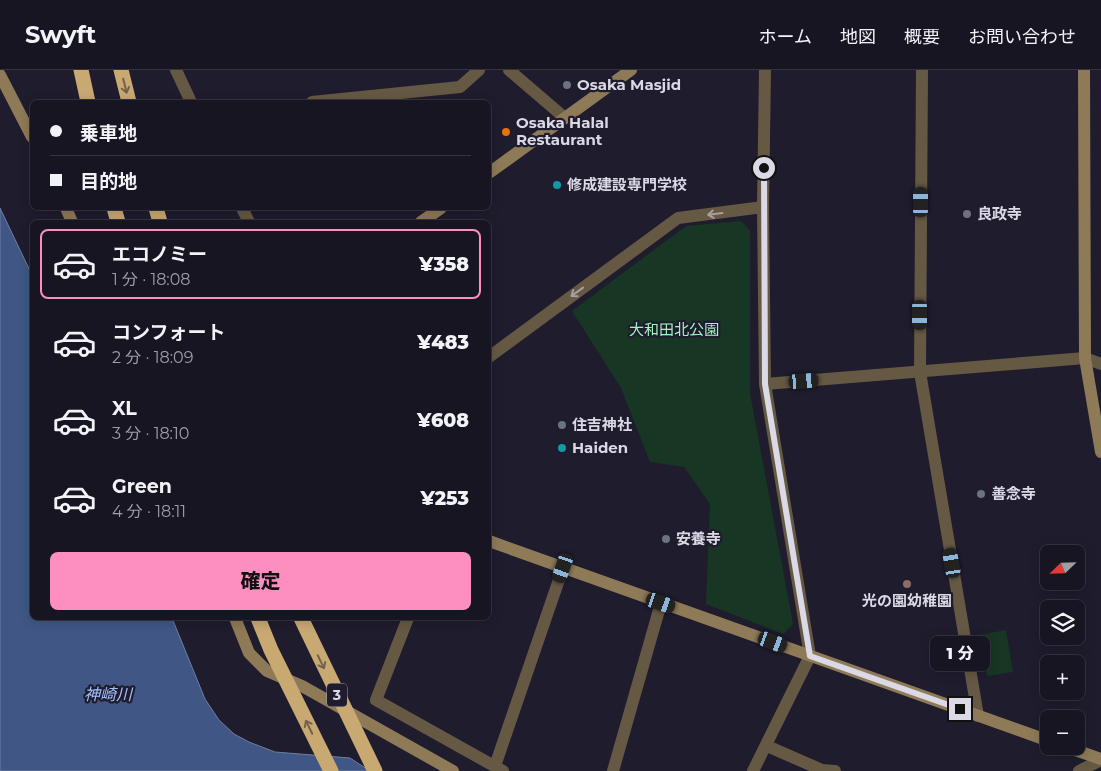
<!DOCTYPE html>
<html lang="ja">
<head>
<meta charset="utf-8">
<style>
	:root { --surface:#171522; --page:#201e2a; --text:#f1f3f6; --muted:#9e9fa5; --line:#363440; --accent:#fd8ec0 }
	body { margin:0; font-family:Montserrat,"Noto Sans JP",sans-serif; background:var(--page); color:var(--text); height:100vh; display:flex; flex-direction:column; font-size:19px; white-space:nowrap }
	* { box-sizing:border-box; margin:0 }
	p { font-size:16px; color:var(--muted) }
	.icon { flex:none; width:28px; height:28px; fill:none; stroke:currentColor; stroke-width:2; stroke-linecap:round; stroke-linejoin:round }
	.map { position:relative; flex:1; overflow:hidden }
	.side { position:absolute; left:30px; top:150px; width:461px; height:400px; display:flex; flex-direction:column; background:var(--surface); border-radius:8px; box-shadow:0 2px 12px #0003,0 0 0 1px var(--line) }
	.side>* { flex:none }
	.top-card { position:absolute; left:30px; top:30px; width:461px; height:110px; border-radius:8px; box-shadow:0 2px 12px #0003,0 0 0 1px var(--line); display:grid; align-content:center; height:110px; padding:0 20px; background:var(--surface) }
	.needle { width:32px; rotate:247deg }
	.buttons { position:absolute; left:1040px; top:475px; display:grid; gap:10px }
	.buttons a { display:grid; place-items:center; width:45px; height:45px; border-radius:8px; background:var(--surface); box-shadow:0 2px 12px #0003,0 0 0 1px var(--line); font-size:25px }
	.end { position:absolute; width:22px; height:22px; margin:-11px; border:6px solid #dad9e5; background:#111; box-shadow:0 0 0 2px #111 }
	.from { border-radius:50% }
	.bubble { position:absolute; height:35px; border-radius:8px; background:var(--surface); box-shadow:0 2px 12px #0003,0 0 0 1px var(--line); font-size:16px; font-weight:800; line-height:35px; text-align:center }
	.car { position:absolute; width:15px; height:30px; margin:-15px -8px; border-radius:6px; box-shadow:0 0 4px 1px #0007; background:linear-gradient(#222 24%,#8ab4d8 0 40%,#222 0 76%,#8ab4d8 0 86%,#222 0) }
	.top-card b { display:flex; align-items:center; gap:18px; height:48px; font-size:19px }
	.top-card b+b { border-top:1px solid var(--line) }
	.top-card i { width:12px; height:12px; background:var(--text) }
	ul { padding:9px 0 0; list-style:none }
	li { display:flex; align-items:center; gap:15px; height:70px; margin:0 10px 8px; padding:0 10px; border:2px solid transparent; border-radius:8px }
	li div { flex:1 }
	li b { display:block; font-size:19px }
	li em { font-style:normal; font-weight:800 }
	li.on { border-color:var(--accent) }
	li>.icon { width:45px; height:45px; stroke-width:1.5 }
	.cta { display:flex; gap:10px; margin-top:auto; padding:10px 20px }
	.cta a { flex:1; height:58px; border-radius:8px; background:var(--accent); color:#111; font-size:20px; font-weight:800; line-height:58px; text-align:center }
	header { display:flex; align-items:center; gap:30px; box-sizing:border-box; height:70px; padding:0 25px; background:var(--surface); border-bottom:1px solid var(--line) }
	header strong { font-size:24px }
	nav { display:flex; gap:28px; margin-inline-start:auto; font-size:18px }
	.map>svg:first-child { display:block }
	.green { fill:#183624 }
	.water { fill:#405785; stroke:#6e7ea2 }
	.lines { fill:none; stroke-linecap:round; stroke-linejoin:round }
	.lane { stroke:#665944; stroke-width:12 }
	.street { stroke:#665944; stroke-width:12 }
	.secondary { stroke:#8e7a57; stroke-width:12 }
	.highway { stroke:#c9a972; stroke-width:15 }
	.highway-bridge { stroke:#c9a972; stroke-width:15 }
	.oneway { stroke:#746250 }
	.oneway2 { stroke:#a69f9d }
	.route { stroke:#dad9e5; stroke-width:6 }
	.worship-dot { fill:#6b7280; stroke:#1f1c2e; stroke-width:2 }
	.food-dot { fill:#e8710a; stroke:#1f1c2e; stroke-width:2 }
	.culture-dot { fill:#0f9aa8; stroke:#1f1c2e; stroke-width:2 }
	.education-dot { fill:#8d6e63; stroke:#1f1c2e; stroke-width:2 }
	.labels { text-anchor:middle; stroke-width:4.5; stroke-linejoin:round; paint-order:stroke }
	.shield { fill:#1f1c2e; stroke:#a2a0ae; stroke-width:1 }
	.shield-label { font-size:14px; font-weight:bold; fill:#dad9e5 }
	.poi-label { font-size:15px; font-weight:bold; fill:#dad9e5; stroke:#1f1c2e; text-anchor:start }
	.park-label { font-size:15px; fill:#a0f4be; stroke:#1f1c2e }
	.water-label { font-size:16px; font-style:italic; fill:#a2c0fa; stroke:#1f1c2e }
</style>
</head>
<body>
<header>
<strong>Swyft</strong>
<nav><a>ホーム</a><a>地図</a><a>概要</a><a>お問い合わせ</a></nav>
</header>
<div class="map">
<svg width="1101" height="701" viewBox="0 0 1101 701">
	<rect width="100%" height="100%" fill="#1f1c2e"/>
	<g class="green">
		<path d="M 741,151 L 750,160 L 750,323 L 793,554 L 783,564 L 706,534 L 710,434 L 684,397 L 650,392 L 621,318 L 572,241 L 686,156 Z"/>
		<path d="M 1006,560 L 1013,602 L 987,606 L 979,565 Z"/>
	</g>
	<path class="water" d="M 0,138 L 32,205 L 32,548 L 172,548 L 205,629 L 219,650 L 234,664 L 249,672 L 275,682 L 350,688 L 370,701 L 0,701 Z"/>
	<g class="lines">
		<path class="lane" d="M 312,32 L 460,17 L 479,0"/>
		<g class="street">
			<path d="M 176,0 L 191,32"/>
			<path d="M 509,0 L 565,48"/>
			<path d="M 922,0 L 920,302 L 978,646"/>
			<path d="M 242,138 L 249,152"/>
			<path d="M 489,287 L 678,148 L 763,137"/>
			<path d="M 765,314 L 1085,288 L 1101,294"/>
			<path d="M 408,548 L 376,630 L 503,701"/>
			<path d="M 767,676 L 822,700 L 835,701"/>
			<path d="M 495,696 L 563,498"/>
			<path d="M 613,701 L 661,533"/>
			<path d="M 753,701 L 810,586 L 765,314 L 763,137 L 765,0"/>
			<path d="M 1079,701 L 1101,690"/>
		</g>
		<g class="secondary">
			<path d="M 1084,0 L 1085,288 L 1101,382"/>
			<path d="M 0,5 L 32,67"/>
			<path d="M 489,103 L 631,0"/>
			<path d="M 66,138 L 72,152"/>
			<path d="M 421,152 L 441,138"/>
			<path d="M 489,471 L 1049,671"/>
			<path d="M 235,548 L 249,583 L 267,601 L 302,616 L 453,701"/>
			<path d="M 1064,676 L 1101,689"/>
		</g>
		<g class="highway">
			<path d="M 81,0 L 88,32"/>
			<path d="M 121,0 L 129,32"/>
			<path d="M 114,138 L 118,152"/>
			<path d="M 156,138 L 160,152"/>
		</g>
		<g class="highway-bridge">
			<path d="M 258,548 L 271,580 L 331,701"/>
			<path d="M 301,548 L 375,701"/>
		</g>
	</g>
	<defs><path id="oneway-shaft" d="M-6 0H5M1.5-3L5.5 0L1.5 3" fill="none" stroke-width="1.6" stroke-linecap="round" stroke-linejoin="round" transform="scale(1.25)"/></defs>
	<g class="oneway">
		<use href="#oneway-shaft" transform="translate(125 16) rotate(76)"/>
		<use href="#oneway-shaft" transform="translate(321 592) rotate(64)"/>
		<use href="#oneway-shaft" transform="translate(309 657) rotate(-116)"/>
	</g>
	<g class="oneway2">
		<use href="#oneway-shaft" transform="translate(715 144) rotate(173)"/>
		<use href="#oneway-shaft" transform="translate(577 222) rotate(144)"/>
	</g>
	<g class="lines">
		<path class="route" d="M 764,98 L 765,314 L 810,586 L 960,639"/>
	</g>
	<g class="worship-dot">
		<circle cx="567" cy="15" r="5"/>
		<circle cx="967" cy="144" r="5"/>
		<circle cx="562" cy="355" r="5"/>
		<circle cx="981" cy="424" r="5"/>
		<circle cx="666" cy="469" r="5"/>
	</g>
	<circle class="food-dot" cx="506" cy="62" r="5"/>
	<g class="culture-dot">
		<circle cx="557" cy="115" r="5"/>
		<circle cx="562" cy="378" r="5"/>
	</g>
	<circle class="education-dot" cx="907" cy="514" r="5"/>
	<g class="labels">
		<rect class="shield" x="327" y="613.5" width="20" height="23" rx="4"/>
		<g class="shield-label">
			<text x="337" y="630">3</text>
		</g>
		<g class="poi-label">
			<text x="577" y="20">Osaka Masjid</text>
			<text x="516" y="58">Osaka Halal<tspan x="516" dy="17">Restaurant</tspan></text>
			<text x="567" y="120">修成建設専門学校</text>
			<text x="977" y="149">良政寺</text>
			<text x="572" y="360">住吉神社</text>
			<text x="572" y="383">Haiden</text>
			<text x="991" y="429">善念寺</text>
			<text x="676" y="474">安養寺</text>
			<text x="907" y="536" text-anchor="middle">光の園幼稚園</text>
		</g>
		<g class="park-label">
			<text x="674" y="265">大和田北公園</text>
		</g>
		<g class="water-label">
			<text x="108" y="630">神崎川</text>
		</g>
	</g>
</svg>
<div class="buttons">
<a><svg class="needle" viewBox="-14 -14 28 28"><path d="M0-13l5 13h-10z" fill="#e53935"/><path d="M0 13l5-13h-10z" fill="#9e9fa5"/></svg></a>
<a><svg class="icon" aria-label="layers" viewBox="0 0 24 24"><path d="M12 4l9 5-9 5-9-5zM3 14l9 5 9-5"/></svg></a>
<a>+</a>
<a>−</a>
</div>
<i class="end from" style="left:764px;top:98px"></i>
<i class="end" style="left:960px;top:639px"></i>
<div class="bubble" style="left:930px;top:566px;width:60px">1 分</div>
<i class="car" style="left:921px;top:132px;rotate:0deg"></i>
<i class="car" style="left:920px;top:245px;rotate:180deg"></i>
<i class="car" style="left:804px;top:311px;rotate:86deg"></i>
<i class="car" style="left:952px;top:493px;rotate:350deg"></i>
<i class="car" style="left:563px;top:498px;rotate:199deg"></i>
<i class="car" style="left:661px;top:533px;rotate:109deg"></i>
<i class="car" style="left:773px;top:572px;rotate:110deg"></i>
<div class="top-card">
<b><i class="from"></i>乗車地</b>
<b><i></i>目的地</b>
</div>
<section class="side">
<ul>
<li class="on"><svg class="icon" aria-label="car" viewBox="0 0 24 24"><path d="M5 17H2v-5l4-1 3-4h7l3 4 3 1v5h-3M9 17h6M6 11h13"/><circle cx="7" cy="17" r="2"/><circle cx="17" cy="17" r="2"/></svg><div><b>エコノミー</b><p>1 分 · 18:08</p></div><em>¥358</em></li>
<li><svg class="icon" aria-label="car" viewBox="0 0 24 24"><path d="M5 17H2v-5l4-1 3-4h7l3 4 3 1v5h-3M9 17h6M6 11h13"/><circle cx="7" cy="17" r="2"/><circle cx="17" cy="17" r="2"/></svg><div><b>コンフォート</b><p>2 分 · 18:09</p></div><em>¥483</em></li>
<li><svg class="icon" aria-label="car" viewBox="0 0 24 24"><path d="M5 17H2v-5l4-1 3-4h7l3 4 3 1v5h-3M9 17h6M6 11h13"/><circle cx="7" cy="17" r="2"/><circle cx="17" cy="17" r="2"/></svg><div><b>XL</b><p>3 分 · 18:10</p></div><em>¥608</em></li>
<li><svg class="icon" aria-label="car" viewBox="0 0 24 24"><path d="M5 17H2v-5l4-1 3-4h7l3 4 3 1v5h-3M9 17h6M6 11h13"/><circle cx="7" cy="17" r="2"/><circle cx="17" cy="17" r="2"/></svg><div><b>Green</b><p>4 分 · 18:11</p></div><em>¥253</em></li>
</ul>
<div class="cta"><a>確定</a></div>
</section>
</div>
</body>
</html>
